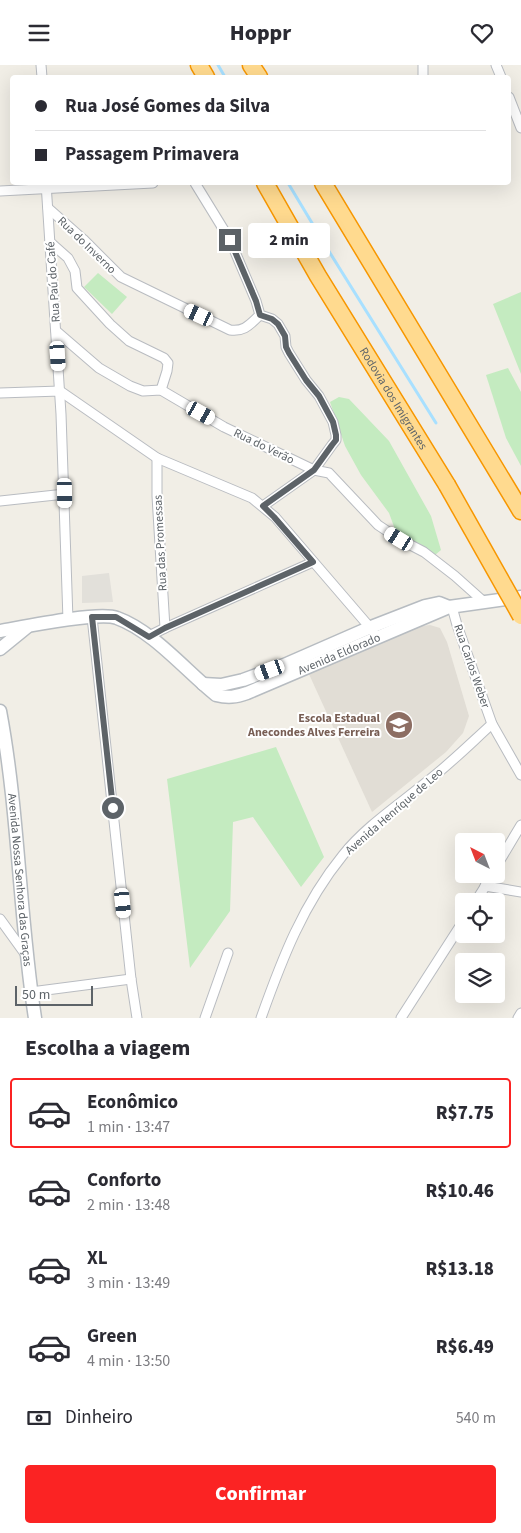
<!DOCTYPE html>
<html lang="pt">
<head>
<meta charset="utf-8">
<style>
	:root { --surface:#fff; --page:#f2f2f3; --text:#2b2b33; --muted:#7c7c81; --line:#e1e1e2; --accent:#fb2323 }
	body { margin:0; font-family:"Source Sans 3",sans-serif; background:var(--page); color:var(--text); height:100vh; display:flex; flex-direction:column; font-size:19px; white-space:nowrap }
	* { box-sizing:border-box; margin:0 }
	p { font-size:16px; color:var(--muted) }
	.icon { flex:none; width:28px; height:28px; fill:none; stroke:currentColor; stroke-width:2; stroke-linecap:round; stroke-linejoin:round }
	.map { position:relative; height:953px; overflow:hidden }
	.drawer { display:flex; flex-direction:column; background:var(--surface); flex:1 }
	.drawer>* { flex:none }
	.banner { position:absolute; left:10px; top:10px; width:501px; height:110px; border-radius:5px; box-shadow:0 5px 20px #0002; display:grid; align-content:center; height:110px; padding:0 25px; background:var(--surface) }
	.needle { width:32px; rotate:318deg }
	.controls { position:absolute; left:455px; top:768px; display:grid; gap:10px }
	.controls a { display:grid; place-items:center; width:50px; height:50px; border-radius:5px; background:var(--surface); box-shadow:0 5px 20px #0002; font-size:25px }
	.scale { position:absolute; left:15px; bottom:12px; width:78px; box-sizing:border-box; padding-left:5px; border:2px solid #5d6368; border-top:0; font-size:14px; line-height:18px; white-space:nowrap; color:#5d6368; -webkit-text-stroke:4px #fff; paint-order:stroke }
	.end { position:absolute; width:22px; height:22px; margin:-11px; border:6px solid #5d6368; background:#fff; box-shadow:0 0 0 2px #fff }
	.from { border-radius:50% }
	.bubble { position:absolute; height:35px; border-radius:5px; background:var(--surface); box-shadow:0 5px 20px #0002; font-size:16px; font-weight:800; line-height:35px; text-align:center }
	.car { position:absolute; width:15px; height:30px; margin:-15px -8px; border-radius:6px; box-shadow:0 0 4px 1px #0007; background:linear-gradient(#fff 24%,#345 0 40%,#fff 0 76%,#345 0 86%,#fff 0) }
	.banner b { display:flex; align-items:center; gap:18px; height:48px; font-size:19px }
	.banner b+b { border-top:1px solid var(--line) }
	.banner i { width:12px; height:12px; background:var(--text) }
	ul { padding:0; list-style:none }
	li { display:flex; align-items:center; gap:15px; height:70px; margin:0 10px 8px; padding:0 15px; border:2px solid transparent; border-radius:5px }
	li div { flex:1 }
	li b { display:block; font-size:19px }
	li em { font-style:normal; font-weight:800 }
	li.current { border-color:var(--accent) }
	li>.icon { width:45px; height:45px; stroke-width:1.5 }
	h2 { padding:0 25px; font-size:22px; line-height:60px }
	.pay { display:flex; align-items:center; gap:12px; height:55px; padding:0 25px; font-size:19px }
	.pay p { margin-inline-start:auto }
	.button { display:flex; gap:10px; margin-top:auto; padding:10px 25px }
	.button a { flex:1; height:58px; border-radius:5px; background:var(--accent); color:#fff; font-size:20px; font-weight:800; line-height:58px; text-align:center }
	header { display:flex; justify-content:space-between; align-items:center; height:65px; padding:0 25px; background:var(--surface); font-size:22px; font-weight:800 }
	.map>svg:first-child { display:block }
	.industrial { fill:#e2e0da }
	.education { fill:#e1ddd5 }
	.green { fill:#c4ebc0 }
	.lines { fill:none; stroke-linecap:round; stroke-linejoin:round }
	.stream { stroke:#a8e0ff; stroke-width:3 }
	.street-casing { stroke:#b9bcc1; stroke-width:11 }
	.secondary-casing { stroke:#b7bcc1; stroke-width:15 }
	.highway-casing { stroke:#f79700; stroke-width:19 }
	.street { stroke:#fff; stroke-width:9 }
	.secondary { stroke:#fff; stroke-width:12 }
	.highway { stroke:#ffda8f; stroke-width:16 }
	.highway-bridge-casing { stroke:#f79700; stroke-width:19; stroke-linecap:butt }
	.highway-bridge { stroke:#ffda8f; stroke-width:16 }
	.route { stroke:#5d6368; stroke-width:6 }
	.labels { text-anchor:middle; stroke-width:4; stroke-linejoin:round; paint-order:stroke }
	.street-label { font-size:12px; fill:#5d6368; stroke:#fff }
	.education-label { font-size:12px; font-weight:bold; fill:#785e54; stroke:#fff; text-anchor:end }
</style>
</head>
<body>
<header><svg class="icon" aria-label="menu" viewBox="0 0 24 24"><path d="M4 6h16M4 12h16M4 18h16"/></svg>Hoppr<svg class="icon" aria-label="heart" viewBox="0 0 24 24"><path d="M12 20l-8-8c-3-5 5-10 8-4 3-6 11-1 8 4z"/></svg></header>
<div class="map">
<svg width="521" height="953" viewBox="0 0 521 953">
	<rect width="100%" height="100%" fill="#f1eee6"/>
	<path class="industrial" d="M 109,508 L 113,537 L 82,538 L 82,511 Z"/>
	<path class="education" d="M 430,560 L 440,563 L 447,577 L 469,651 L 463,668 L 446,687 L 372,747 L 308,607 L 422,561 Z"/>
	<g class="green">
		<path d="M 98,208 L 127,232 L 112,249 L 84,222 Z"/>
		<path d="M 521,227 L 521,309 L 493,239 Z"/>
		<path d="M 508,303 L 521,327 L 521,401 L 506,373 L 486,310 Z"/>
		<path d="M 339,332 L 349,334 L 389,376 L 431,451 L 441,485 L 435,490 L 396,467 L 389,448 L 361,410 L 345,381 L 330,337 Z"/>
		<path d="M 276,682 L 324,792 L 301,822 L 253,752 L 233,757 L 230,846 L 190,903 L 167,714 Z"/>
	</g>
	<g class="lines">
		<g class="stream">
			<path d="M 218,0 L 225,12"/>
			<path d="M 288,118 L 330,188 L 436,358"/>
		</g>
		<defs>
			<g id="street">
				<path d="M 41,0 L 42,12"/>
				<path d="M 423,0 L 423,12"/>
				<path d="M 496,0 L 501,12"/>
				<path d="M 509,32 L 521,63"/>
				<path d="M 46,118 L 61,349 L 68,555"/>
				<path d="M 195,118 L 230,175 L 256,236 L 260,250 L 272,254 L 278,259 L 285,271 L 286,282 L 289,288 L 306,315 L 319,331 L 333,357 L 336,370 L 336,375 L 332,380 L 314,405 L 263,441"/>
				<path d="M 0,126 L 153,118"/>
				<path d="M 48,143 L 83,174 L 121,212 L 230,265 C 245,267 250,259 260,250"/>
				<path d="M 50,177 L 68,193 L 75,206 L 77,223 L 110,259 L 129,276 L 164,293 L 168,298 L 167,306 L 161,325"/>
				<path d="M 56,266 L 99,303 L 130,321 L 143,326 L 161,325 L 224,362 L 289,393 L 314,405 L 329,408 L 378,460 L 399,474 L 424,487 L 455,511 L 483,536"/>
				<path d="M 0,328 L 60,326 L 157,393 L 252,433 L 275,452 L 373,566"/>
				<path d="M 157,393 L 157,431 L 165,563"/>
				<path d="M 0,436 L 65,429"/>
				<path d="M 452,542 L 457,560 L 492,659 L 521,710"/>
				<path d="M 92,552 L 131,914 L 137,953"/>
				<path d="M 149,571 L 165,563 L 313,497"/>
				<path d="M 496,802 L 521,760"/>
				<path d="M 485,821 L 521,827"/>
				<path d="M 476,836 L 493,809"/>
				<path d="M 0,854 L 26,890"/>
				<path d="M 31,927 L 131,914"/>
				<path d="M 205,953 L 228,888"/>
				<path d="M 261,953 C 282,894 303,839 343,790 C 366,761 400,739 429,715 C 451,698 471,678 492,659"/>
				<path d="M 401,953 L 464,855"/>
				<path d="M 518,953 L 521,948"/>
			</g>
			<g id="secondary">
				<path id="s1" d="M 0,566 C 23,562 99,546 117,553 C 153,566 186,606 216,630 C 228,633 236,632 247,628 L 449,542 L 521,532"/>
				<path d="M 0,584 L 27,562"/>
				<path d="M 203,619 L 221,620 L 243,615 L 284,600 L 371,562 L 425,541 L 439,538 L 449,542"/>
				<path id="s2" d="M 0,646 C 19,747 19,851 35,953"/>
			</g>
			<g id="highway">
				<path d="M 199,0 L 206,12"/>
				<path d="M 251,0 L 259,12"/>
				<path id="s3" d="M 265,118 L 318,211 L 447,420"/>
				<path d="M 323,118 L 521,446"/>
			</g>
		</defs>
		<use href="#street" class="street-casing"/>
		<use href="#secondary" class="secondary-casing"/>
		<use href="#highway" class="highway-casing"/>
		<use href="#street" class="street"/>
		<use href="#secondary" class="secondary"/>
		<use href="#highway" class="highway"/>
		<defs>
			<path id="highway-bridge" d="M 447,420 L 521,551"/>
		</defs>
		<use href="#highway-bridge" class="highway-bridge-casing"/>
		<use href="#highway-bridge" class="highway-bridge"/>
	</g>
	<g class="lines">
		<path class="route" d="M 113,743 L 92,552 L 116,552 L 149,572 L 165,563 L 313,497 L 274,452 L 263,441 L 314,405 L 332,380 L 336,375 L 336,370 L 333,357 L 319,331 L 306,315 L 289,288 L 286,282 L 285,271 L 278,259 L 272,254 L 260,250 L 256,236 L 230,175"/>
	</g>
	<defs>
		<symbol id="school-disc" viewBox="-11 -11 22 22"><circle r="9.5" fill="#8d6e63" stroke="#fff"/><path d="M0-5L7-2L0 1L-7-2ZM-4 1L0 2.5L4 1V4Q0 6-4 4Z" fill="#fff"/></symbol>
	</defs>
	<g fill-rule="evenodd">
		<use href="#school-disc" x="383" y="644" width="32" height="32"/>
	</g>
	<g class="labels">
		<g class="street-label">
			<text transform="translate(87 180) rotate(44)" y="4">Rua do Inverno</text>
			<text transform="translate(53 217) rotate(-94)" y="4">Rua Paú do Café</text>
			<text dy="4" stroke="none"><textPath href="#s3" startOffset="251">Rodovia dos Imigrantes</textPath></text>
			<text transform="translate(264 381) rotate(26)" y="4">Rua do Verão</text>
			<text transform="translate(160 478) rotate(-93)" y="4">Rua das Promessas</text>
			<text dy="4" stroke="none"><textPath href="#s1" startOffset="376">Avenida Eldorado</textPath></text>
			<text transform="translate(472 601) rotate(71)" y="4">Rua Carlos Weber</text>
			<text transform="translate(394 746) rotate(-41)" y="4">Avenida Henríque de Leo</text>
			<text dy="4" stroke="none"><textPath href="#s2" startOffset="170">Avenida Nossa Senhora das Graças</textPath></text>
		</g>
		<g class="education-label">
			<text x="380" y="657">Escola Estadual<tspan x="380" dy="14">Anecondes Alves Ferreira</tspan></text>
		</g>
	</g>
</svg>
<div class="controls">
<a><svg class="needle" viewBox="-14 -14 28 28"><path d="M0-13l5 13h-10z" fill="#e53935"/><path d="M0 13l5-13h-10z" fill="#7c7c81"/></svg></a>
<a><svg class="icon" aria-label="locate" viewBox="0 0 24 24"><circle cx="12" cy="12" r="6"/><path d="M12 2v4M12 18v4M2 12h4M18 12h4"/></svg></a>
<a><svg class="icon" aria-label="layers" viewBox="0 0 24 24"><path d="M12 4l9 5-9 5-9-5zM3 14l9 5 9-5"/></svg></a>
</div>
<div class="scale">50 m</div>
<i class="end from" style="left:113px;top:743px"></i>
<i class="end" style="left:230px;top:175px"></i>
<div class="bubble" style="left:248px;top:158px;width:82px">2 min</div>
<i class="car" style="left:199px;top:250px;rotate:295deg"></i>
<i class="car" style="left:58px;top:291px;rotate:176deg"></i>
<i class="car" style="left:201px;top:348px;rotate:119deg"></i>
<i class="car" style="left:65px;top:428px;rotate:179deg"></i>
<i class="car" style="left:399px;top:474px;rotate:301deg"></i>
<i class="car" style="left:270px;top:605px;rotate:250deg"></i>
<i class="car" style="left:123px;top:838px;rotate:174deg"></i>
<div class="banner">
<b><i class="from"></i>Rua José Gomes da Silva</b>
<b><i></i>Passagem Primavera</b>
</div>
</div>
<section class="drawer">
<h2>Escolha a viagem</h2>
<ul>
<li class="current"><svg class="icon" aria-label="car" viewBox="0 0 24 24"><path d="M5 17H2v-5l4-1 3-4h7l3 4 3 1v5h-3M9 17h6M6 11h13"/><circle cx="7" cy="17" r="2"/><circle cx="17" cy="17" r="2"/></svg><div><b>Econômico</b><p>1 min · 13:47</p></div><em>R$7.75</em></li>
<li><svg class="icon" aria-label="car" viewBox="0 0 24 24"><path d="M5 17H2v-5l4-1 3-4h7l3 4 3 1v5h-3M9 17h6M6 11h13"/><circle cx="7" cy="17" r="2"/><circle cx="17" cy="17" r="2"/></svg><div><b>Conforto</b><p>2 min · 13:48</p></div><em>R$10.46</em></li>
<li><svg class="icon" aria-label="car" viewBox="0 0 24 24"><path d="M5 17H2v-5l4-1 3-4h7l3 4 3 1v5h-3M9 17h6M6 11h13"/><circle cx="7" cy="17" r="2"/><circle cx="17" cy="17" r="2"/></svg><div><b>XL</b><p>3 min · 13:49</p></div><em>R$13.18</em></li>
<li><svg class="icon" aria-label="car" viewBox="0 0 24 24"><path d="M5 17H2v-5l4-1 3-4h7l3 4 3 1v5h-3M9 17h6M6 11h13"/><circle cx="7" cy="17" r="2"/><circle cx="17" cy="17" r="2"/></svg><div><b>Green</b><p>4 min · 13:50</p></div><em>R$6.49</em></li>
</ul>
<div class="pay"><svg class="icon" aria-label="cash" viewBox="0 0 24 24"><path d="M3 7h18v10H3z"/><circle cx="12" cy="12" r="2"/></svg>Dinheiro<p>540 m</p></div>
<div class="button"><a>Confirmar</a></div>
</section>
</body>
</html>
